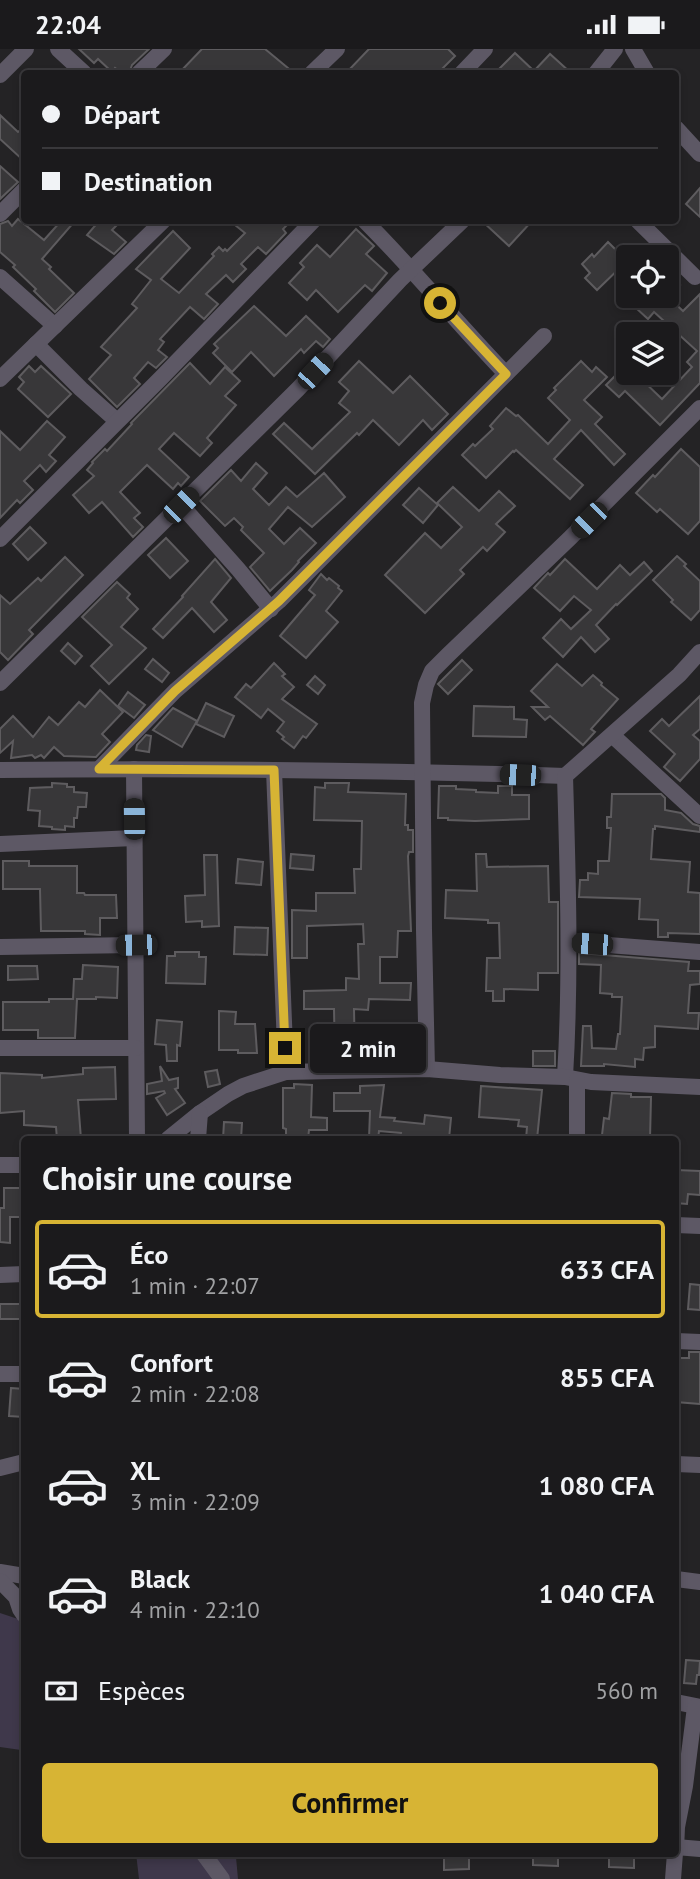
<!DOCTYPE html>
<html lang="fr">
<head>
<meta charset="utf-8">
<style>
	:root { --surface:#1b1a1c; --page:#282729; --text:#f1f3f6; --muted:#a0a1a3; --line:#39383b; --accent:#d7b434 }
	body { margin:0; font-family:"PT Sans",sans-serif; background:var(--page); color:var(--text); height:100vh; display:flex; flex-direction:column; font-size:26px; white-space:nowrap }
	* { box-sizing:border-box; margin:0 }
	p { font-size:23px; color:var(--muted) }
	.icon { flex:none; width:38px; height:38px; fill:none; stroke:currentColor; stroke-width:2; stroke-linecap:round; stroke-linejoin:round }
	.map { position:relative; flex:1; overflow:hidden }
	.sheet { position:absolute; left:21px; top:1087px; width:658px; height:721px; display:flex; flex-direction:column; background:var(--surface); border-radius:7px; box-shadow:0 4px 10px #0003,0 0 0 2px var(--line) }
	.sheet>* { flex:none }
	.banner { position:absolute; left:21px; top:21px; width:658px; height:154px; border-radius:7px; box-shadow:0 4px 10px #0003,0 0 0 2px var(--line); display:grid; align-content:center; height:154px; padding:0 21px; background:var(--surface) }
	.controls { position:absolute; left:616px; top:196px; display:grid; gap:14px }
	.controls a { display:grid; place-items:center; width:63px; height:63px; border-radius:7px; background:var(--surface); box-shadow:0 4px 10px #0003,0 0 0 2px var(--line); font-size:35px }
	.end { position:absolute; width:32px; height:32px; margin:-16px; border:9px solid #d7b434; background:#111; box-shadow:0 0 0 4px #111 }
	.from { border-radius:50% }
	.bubble { position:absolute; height:49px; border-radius:7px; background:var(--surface); box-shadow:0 4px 10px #0003,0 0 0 2px var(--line); font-size:23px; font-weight:800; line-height:49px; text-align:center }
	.car { position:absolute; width:21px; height:42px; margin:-21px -10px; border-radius:9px; box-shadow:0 0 5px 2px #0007; background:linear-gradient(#222 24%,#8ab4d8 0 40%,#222 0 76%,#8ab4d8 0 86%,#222 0) }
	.banner b { display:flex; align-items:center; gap:24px; height:66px; font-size:26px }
	.banner b+b { border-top:2px solid var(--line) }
	.banner i { width:18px; height:18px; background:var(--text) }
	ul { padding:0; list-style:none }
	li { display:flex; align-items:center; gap:21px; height:98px; margin:0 14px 10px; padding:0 7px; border:4px solid transparent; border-radius:7px }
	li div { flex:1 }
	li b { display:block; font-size:26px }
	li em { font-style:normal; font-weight:800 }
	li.current { border-color:var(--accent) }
	li>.icon { width:63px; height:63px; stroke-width:1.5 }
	h2 { padding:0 21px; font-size:32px; line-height:84px }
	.pay { display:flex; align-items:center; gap:18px; height:77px; padding:0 21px; font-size:26px }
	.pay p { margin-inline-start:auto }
	.button { display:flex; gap:14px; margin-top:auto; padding:14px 21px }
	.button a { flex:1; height:80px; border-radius:7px; background:var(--accent); color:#111; font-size:28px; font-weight:800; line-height:80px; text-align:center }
	.status { display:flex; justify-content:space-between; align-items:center; height:49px; padding:0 35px; background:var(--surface); direction:ltr }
	.status svg { height:19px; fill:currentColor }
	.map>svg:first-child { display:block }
	.green { fill:#3f384b }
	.building { fill:#383739; stroke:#5e5c5f; stroke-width:2 }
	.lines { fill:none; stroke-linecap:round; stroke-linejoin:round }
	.street { stroke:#5d5865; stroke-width:16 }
	.route { stroke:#d7b434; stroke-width:9 }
</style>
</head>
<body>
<div class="status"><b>22:04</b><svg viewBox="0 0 49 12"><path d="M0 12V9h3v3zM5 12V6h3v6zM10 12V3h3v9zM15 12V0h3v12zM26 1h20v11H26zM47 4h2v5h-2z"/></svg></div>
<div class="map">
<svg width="700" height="1830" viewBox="0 0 700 1830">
	<rect width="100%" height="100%" fill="#242325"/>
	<g class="green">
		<path d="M 0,1564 L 24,1572 L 24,1703 L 21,1701 L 0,1698 Z"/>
		<path d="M 136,1804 L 234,1804 L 236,1808 L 238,1830 L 139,1830 Z"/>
	</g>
	<g class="building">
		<path d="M 79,0 L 149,0 L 132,16 L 129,24 L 122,24 L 115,19 L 112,23 L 98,10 L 94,14 Z"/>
		<path d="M 202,0 L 265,0 L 294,24 L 179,24 Z"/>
		<path d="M 369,0 L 448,0 L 455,7 L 438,24 L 346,24 Z"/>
		<path d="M 515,4 L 534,22 L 550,5 L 571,24 L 495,24 Z"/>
		<path d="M 0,66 L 18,83 L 24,78 L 24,112 L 0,90 Z"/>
		<path d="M 0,117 L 18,133 L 0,150 Z"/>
		<path d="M 700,139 L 700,168 L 686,155 Z"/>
		<path d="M 18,170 L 44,191 L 61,172 L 75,172 L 42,210 L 51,218 L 49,220 L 74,244 L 55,263 L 34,242 L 36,240 L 13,218 L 15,216 L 0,203 L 0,175 L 8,172 L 12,177 Z"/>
		<path d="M 99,172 L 121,172 L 112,181 L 126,193 L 114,205 L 87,186 Z"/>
		<path d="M 230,172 L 291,172 L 283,180 L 286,184 L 266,205 L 258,198 L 241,215 L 246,220 L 233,233 L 226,226 L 206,245 L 218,255 L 204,270 L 190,258 L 160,290 L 164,293 L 158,301 L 167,308 L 156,319 L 148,313 L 134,329 L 140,335 L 117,358 L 89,330 L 111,306 L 101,298 L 137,259 L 132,255 L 151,231 L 136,220 L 173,182 L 190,199 L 161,230 L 179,244 L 214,207 L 212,205 L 219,198 L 223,202 L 225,200 L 227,202 L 245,184 Z"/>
		<path d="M 482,172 L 532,172 L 509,197 Z"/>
		<path d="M 356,180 L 374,197 L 366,205 L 387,224 L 372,242 L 365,236 L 338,263 L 316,241 L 307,251 L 289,234 L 304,218 L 300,214 L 317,196 L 330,208 Z"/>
		<path d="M 608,193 L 627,212 L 597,241 L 585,229 L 590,224 L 582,215 L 592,205 L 594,208 Z"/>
		<path d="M 667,223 L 680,236 L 668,248 L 683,262 L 700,245 L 700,334 L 660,376 L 625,342 L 619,348 L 606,336 L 628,314 L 628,324 L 635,324 L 662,350 L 692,318 L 687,313 L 697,302 L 654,263 L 648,270 L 623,247 L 667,247 Z"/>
		<path d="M 254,257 L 286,287 L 306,267 L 330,290 L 323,298 L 316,292 L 304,304 L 301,300 L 274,327 L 251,303 L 232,323 L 213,304 L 218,299 L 214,295 Z"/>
		<path d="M 359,312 L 393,344 L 410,327 L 448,365 L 432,381 L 423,371 L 399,396 L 373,371 L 359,386 L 357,384 L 315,425 L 273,385 L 284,374 L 312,400 L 350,363 L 339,354 L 349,342 L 339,333 Z"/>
		<path d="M 581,312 L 592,323 L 596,318 L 607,328 L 584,351 L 602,368 L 595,375 L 625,405 L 614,416 L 581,381 L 554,410 L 583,436 L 570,450 L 516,401 L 514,403 L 513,402 L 486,429 L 462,406 L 473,395 L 475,397 L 493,380 L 490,377 L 506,359 L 516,367 L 518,366 L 548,395 L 570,371 L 548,349 L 556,341 L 554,339 Z"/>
		<path d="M 190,314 L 210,335 L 225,318 L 240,332 L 225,347 L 236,356 L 207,389 L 212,394 L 200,407 L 174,384 L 159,400 L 189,428 L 181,437 L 178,434 L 173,440 L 147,416 L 120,443 L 140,464 L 134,469 L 143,478 L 133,488 L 102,453 L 89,464 L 73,446 L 94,427 L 87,421 L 93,414 L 92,413 L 105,400 L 107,402 L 132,375 L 131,374 Z"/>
		<path d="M 29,317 L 35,323 L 41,317 L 71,345 L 48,368 L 18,340 L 24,333 L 19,328 Z"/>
		<path d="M 47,372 L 65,388 L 49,406 L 56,412 L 46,423 L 40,416 L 24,432 L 33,441 L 20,454 L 17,451 L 0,469 L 0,382 L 20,401 Z"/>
		<path d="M 681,400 L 700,418 L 700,472 L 688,485 L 660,460 L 657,463 L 636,444 L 653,426 L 655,428 Z"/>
		<path d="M 256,414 L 267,424 L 253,440 L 269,456 L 286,438 L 297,448 L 324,424 L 345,448 L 312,478 L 288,458 L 269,480 L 284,495 L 300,479 L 316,494 L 298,512 L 299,513 L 292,521 L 270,542 L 250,518 L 264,504 L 241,481 L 243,478 L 234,469 L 225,477 L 200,452 L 231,421 L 241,432 Z"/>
		<path d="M 453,438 L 479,462 L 499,442 L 515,457 L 496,475 L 505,483 L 487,502 L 483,498 L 460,521 L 464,525 L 425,564 L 385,526 L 425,484 L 441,499 L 462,478 L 437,454 Z"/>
		<path d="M 419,439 L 438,456 L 423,474 L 403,456 Z"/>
		<path d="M 30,478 L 46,494 L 28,511 L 13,495 Z"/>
		<path d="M 166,489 L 188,512 L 170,529 L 148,506 Z"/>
		<path d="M 677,507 L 686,515 L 684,517 L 700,532 L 700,561 L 691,571 L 671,553 L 673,551 L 653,531 Z"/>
		<path d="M 65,508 L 83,526 L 29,581 L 33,585 L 8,611 L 0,603 L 0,546 L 10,555 L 38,529 L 41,532 Z"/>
		<path d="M 215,510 L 231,529 L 211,553 L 227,571 L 214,583 L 192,559 L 163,589 L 153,580 L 183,548 L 182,547 Z"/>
		<path d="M 565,510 L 597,540 L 620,516 L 630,526 L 644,513 L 652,522 L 617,556 L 616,555 L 596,576 L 609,590 L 595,603 L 581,588 L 563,608 L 543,589 L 561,570 L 571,580 L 591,561 L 574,547 L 560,562 L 534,539 L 548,524 L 550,526 Z"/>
		<path d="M 321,525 L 327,531 L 329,529 L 339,537 L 338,539 L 342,542 L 326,562 L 338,573 L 306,609 L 280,587 L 315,546 L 309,541 Z"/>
		<path d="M 117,533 L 130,545 L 127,549 L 138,560 L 121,578 L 146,599 L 109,635 L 91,617 L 112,596 L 82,568 Z"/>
		<path d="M 68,594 L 82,607 L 75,615 L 61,602 Z"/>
		<path d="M 153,610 L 169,624 L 162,633 L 145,620 Z"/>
		<path d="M 462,611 L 472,621 L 448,645 L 438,635 Z"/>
		<path d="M 274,614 L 285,625 L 282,627 L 294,638 L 282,650 L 317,675 L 306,689 L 303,687 L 294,699 L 282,690 L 284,688 L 277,682 L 284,673 L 268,660 L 261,669 L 235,648 L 246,635 L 251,639 Z"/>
		<path d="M 557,615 L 582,637 L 593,626 L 602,634 L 601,636 L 618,650 L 591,680 L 595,683 L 583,696 L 550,667 L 545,671 L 532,658 L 548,658 L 531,642 Z"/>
		<path d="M 315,627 L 325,636 L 318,645 L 307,636 Z"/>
		<path d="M 100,641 L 123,663 L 102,685 L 110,693 L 96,708 L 64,707 L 54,698 L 44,709 L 41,706 L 35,709 L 32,706 L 11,709 L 13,692 L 0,704 L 0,680 L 13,667 L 33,688 L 49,668 L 58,676 L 79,653 L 85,658 Z"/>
		<path d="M 128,643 L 145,656 L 134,669 L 118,657 Z"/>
		<path d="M 700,647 L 700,680 L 693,686 L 700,692 L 700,710 L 680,732 L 664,718 L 675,705 L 650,682 L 662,670 L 669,677 Z"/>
		<path d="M 206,654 L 234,667 L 224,688 L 196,675 Z"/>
		<path d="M 474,657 L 514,658 L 514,670 L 527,671 L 526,688 L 473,687 Z"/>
		<path d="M 173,659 L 197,672 L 182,698 L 153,681 Z"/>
		<path d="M 146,686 L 151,687 L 149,703 L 136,701 L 137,696 Z"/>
		<path d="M 52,734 L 67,735 L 67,738 L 74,738 L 74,743 L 87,744 L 86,758 L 78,758 L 77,769 L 74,769 L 74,778 L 65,777 L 65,781 L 52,780 L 52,778 L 39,777 L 40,762 L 28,761 L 30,739 L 52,738 Z"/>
		<path d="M 325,734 L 349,734 L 348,743 L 406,745 L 405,776 L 408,776 L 408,781 L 413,781 L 413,803 L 409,803 L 408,807 L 411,882 L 398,882 L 397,908 L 380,908 L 380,934 L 411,934 L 410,951 L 369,950 L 368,961 L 354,960 L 355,1011 L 335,1011 L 334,960 L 304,960 L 304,942 L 346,941 L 346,929 L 359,930 L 358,895 L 364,895 L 363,875 L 307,877 L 307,909 L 292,909 L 292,861 L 316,862 L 316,844 L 355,844 L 354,820 L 361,820 L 362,772 L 314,771 L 315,738 L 325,739 Z"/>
		<path d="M 439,737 L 456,737 L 456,740 L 476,741 L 476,743 L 498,744 L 498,737 L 512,737 L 512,746 L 529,746 L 529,770 L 475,772 L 448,771 L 448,769 L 438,769 Z"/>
		<path d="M 612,745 L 661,745 L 665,749 L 665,761 L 681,764 L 693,775 L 700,777 L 700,783 L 655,777 L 655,780 L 653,780 L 651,810 L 690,813 L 688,843 L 700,844 L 700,885 L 668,884 L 668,888 L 658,888 L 658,871 L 639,870 L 640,850 L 579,848 L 580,831 L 588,831 L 588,824 L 598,825 L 598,812 L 609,812 L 611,779 L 607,779 L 607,768 L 611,768 Z"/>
		<path d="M 291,805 L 314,807 L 313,821 L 290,819 Z"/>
		<path d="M 476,805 L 486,805 L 487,818 L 548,817 L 549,853 L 558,853 L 558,924 L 538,924 L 538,941 L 504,940 L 504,952 L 493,952 L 493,942 L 486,942 L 487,909 L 500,909 L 499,874 L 488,874 L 488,871 L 445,869 L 446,841 L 477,842 Z"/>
		<path d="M 204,806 L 217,806 L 219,877 L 202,878 L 202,872 L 186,873 L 185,847 L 205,846 Z"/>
		<path d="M 238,810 L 263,813 L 261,836 L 236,834 Z"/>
		<path d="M 3,812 L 29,812 L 29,817 L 77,817 L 77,844 L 84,844 L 85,846 L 116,846 L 117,869 L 100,869 L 100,886 L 85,885 L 85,882 L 41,882 L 40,840 L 3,840 Z"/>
		<path d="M 235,878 L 268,879 L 267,906 L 234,905 Z"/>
		<path d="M 175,903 L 199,903 L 199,908 L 206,908 L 205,935 L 166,934 L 167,907 L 175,907 Z"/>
		<path d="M 579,904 L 689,913 L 688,922 L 700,922 L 700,935 L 690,936 L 688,964 L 699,964 L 698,980 L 655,977 L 655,998 L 644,999 L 643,1011 L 635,1010 L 635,1018 L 604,1015 L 604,1017 L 581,1017 L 583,977 L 591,977 L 592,999 L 616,1000 L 618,985 L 620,985 L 622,948 L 612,948 L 612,945 L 600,944 L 601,916 L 579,915 Z"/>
		<path d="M 83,916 L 118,918 L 117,949 L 96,948 L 96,950 L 77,950 L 75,989 L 38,989 L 38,981 L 3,981 L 3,953 L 49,953 L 49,950 L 73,950 L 74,930 L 82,930 Z"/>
		<path d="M 8,917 L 37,917 L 38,930 L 8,931 Z"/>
		<path d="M 219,962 L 236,963 L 235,975 L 255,975 L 257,1004 L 238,1004 L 238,1001 L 219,1001 Z"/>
		<path d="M 157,971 L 182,973 L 180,997 L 177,996 L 177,1012 L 167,1012 L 166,996 L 155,995 Z"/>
		<rect x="533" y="1002" width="22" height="15"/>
		<path d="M 160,1017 L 169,1031 L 178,1029 L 178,1039 L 175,1040 L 185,1054 L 167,1066 L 156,1049 L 165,1044 L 164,1042 L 147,1045 L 147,1035 L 162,1032 Z"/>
		<path d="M 115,1018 L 116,1050 L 78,1051 L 81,1090 L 57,1090 L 56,1078 L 24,1076 L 24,1062 L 0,1064 L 0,1024 L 42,1026 L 42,1029 L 83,1025 L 83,1019 Z"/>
		<path d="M 217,1021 L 220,1035 L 208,1038 L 205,1023 Z"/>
		<path d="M 294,1035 L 312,1036 L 311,1068 L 327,1069 L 327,1081 L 309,1081 L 308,1090 L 286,1090 L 286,1080 L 283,1079 L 283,1039 L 294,1039 Z"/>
		<path d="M 384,1036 L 380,1068 L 395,1069 L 394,1072 L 424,1075 L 425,1066 L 451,1069 L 449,1090 L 400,1090 L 401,1084 L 379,1082 L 378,1090 L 369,1090 L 370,1062 L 334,1062 L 334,1044 L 360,1044 L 360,1037 Z"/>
		<path d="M 481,1037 L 542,1041 L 537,1090 L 526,1090 L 527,1078 L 518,1077 L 519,1071 L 479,1068 Z"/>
		<path d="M 612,1044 L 631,1045 L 631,1048 L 651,1048 L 650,1090 L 602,1086 L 604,1069 L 609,1070 Z"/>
		<path d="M 224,1073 L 242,1074 L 241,1090 L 223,1090 Z"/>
		<path d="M 676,1121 L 700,1122 L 700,1146 L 688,1145 L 687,1155 L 676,1154 Z"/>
		<path d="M 4,1139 L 24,1139 L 24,1168 L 10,1168 L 10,1194 L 0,1193 L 0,1159 L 4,1159 Z"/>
		<path d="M 690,1235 L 700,1236 L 700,1261 L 688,1260 Z"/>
		<rect x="0" y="1255" width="23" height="15"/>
		<path d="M 689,1303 L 700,1303 L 700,1355 L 676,1353 L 676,1309 L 689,1309 Z"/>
		<path d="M 11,1339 L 24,1340 L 24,1368 L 9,1367 Z"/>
		<path d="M 686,1611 L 700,1612 L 699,1626 L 697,1626 L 696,1635 L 684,1634 Z"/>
		<path d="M 444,1804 L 469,1804 L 469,1820 L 444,1821 Z"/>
		<path d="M 533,1804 L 558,1804 L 558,1817 L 533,1816 Z"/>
		<path d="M 609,1804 L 634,1804 L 634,1819 L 609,1818 Z"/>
	</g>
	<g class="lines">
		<g class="street">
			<path d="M 58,0 L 84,24"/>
			<path d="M 633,0 L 647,24"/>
			<path d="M 139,24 L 164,0"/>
			<path d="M 312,24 L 337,0"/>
			<path d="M 462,24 L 485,0"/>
			<path d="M 596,24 L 615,0"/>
			<path d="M 0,26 L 26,0"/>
			<path d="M 676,79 L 700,105"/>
			<path d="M 0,165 L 24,141"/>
			<path d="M 365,172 C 414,221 458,275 506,325"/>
			<path d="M 638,172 L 695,228"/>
			<path d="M 0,228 L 55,277"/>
			<path d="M 36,295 L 81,340 L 117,372"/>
			<path d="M 0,330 L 163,172"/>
			<path d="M 181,456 L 238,520 L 271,560"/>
			<path d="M 0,490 L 161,329 L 313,172"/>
			<path d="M 0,634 L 298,340 L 400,231 L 462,172"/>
			<path d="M 612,686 L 700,767"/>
			<path d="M 99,720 L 175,642 L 279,552 L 544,287"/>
			<path d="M 134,720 L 137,1090"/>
			<path d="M 0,721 C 188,719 377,721 565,727 L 679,626 L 700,603"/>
			<path d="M 274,721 L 286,1023"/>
			<path d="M 0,795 L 134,789"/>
			<path d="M 569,893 L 700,903"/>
			<path d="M 0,898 L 136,896"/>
			<path d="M 0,999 L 136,999"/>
			<path d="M 427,1020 L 424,881 L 422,654 L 426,636 L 432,622 L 448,606 L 570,489 L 700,359"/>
			<path d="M 565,1028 C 571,928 568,828 565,727"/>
			<path d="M 168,1090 L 200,1064 L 228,1045 L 243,1037 L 286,1023 L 427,1020 L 500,1026 L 565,1028 L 591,1033 L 700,1038"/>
			<path d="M 198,1090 L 200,1064"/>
			<path d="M 577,1090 L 577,1031"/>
			<path d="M 0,1116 L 24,1116"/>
			<path d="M 676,1176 L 700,1177"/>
			<path d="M 0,1226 L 24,1225"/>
			<path d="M 676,1292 L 700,1293"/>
			<path d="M 0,1325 L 24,1325"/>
			<path d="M 676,1415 L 700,1416"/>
			<path d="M 0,1419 L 24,1413"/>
			<path d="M 0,1523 L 24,1527"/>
			<path d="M 676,1530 L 700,1533"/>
			<path d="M 0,1532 L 16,1548 L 20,1560 L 24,1566"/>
			<path d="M 676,1653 L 700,1658"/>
			<path d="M 676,1798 L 700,1800"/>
			<path d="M 676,1801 L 677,1778 L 685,1737 L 695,1658"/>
			<path d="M 203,1804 L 222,1830"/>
			<path d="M 673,1830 L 675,1804"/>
		</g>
	</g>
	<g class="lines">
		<path class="route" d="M 285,999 L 274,721 L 99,720 L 175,642 L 279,552 L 506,325 L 440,254"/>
	</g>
</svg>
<div class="controls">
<a><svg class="icon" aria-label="locate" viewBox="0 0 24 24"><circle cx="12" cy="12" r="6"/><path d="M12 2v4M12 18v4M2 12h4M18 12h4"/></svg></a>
<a><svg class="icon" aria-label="layers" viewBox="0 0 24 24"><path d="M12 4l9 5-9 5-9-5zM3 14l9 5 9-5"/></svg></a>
</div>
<i class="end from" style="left:440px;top:254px"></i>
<i class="end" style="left:285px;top:999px"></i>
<div class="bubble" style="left:310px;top:975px;width:116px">2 min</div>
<i class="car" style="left:315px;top:322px;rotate:43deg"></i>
<i class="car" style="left:181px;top:456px;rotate:45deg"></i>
<i class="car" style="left:589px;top:471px;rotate:225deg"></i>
<i class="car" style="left:520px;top:726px;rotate:272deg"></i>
<i class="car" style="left:134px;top:770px;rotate:359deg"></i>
<i class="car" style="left:592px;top:895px;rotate:274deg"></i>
<i class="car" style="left:136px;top:896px;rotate:269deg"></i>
<div class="banner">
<b><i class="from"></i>Départ</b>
<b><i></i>Destination</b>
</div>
<section class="sheet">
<h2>Choisir une course</h2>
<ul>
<li class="current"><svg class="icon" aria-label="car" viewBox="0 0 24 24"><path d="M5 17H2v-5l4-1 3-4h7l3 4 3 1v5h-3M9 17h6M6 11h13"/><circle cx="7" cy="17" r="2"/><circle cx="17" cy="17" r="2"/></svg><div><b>Éco</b><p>1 min · 22:07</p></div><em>633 CFA</em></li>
<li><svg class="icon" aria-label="car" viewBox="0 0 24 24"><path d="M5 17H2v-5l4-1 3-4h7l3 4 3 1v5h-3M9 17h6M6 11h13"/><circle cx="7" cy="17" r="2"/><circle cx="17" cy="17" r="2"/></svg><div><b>Confort</b><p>2 min · 22:08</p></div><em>855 CFA</em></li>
<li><svg class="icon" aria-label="car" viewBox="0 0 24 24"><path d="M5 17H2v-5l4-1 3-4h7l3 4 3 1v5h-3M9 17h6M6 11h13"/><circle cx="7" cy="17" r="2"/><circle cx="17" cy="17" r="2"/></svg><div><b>XL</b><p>3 min · 22:09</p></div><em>1 080 CFA</em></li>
<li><svg class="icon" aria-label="car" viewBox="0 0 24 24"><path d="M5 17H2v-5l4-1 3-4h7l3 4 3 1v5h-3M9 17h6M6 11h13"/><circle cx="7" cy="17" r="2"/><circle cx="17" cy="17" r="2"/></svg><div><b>Black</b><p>4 min · 22:10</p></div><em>1 040 CFA</em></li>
</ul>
<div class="pay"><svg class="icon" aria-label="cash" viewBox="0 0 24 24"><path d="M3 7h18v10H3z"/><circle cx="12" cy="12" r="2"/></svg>Espèces<p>560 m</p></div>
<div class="button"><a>Confirmer</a></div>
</section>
</div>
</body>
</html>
